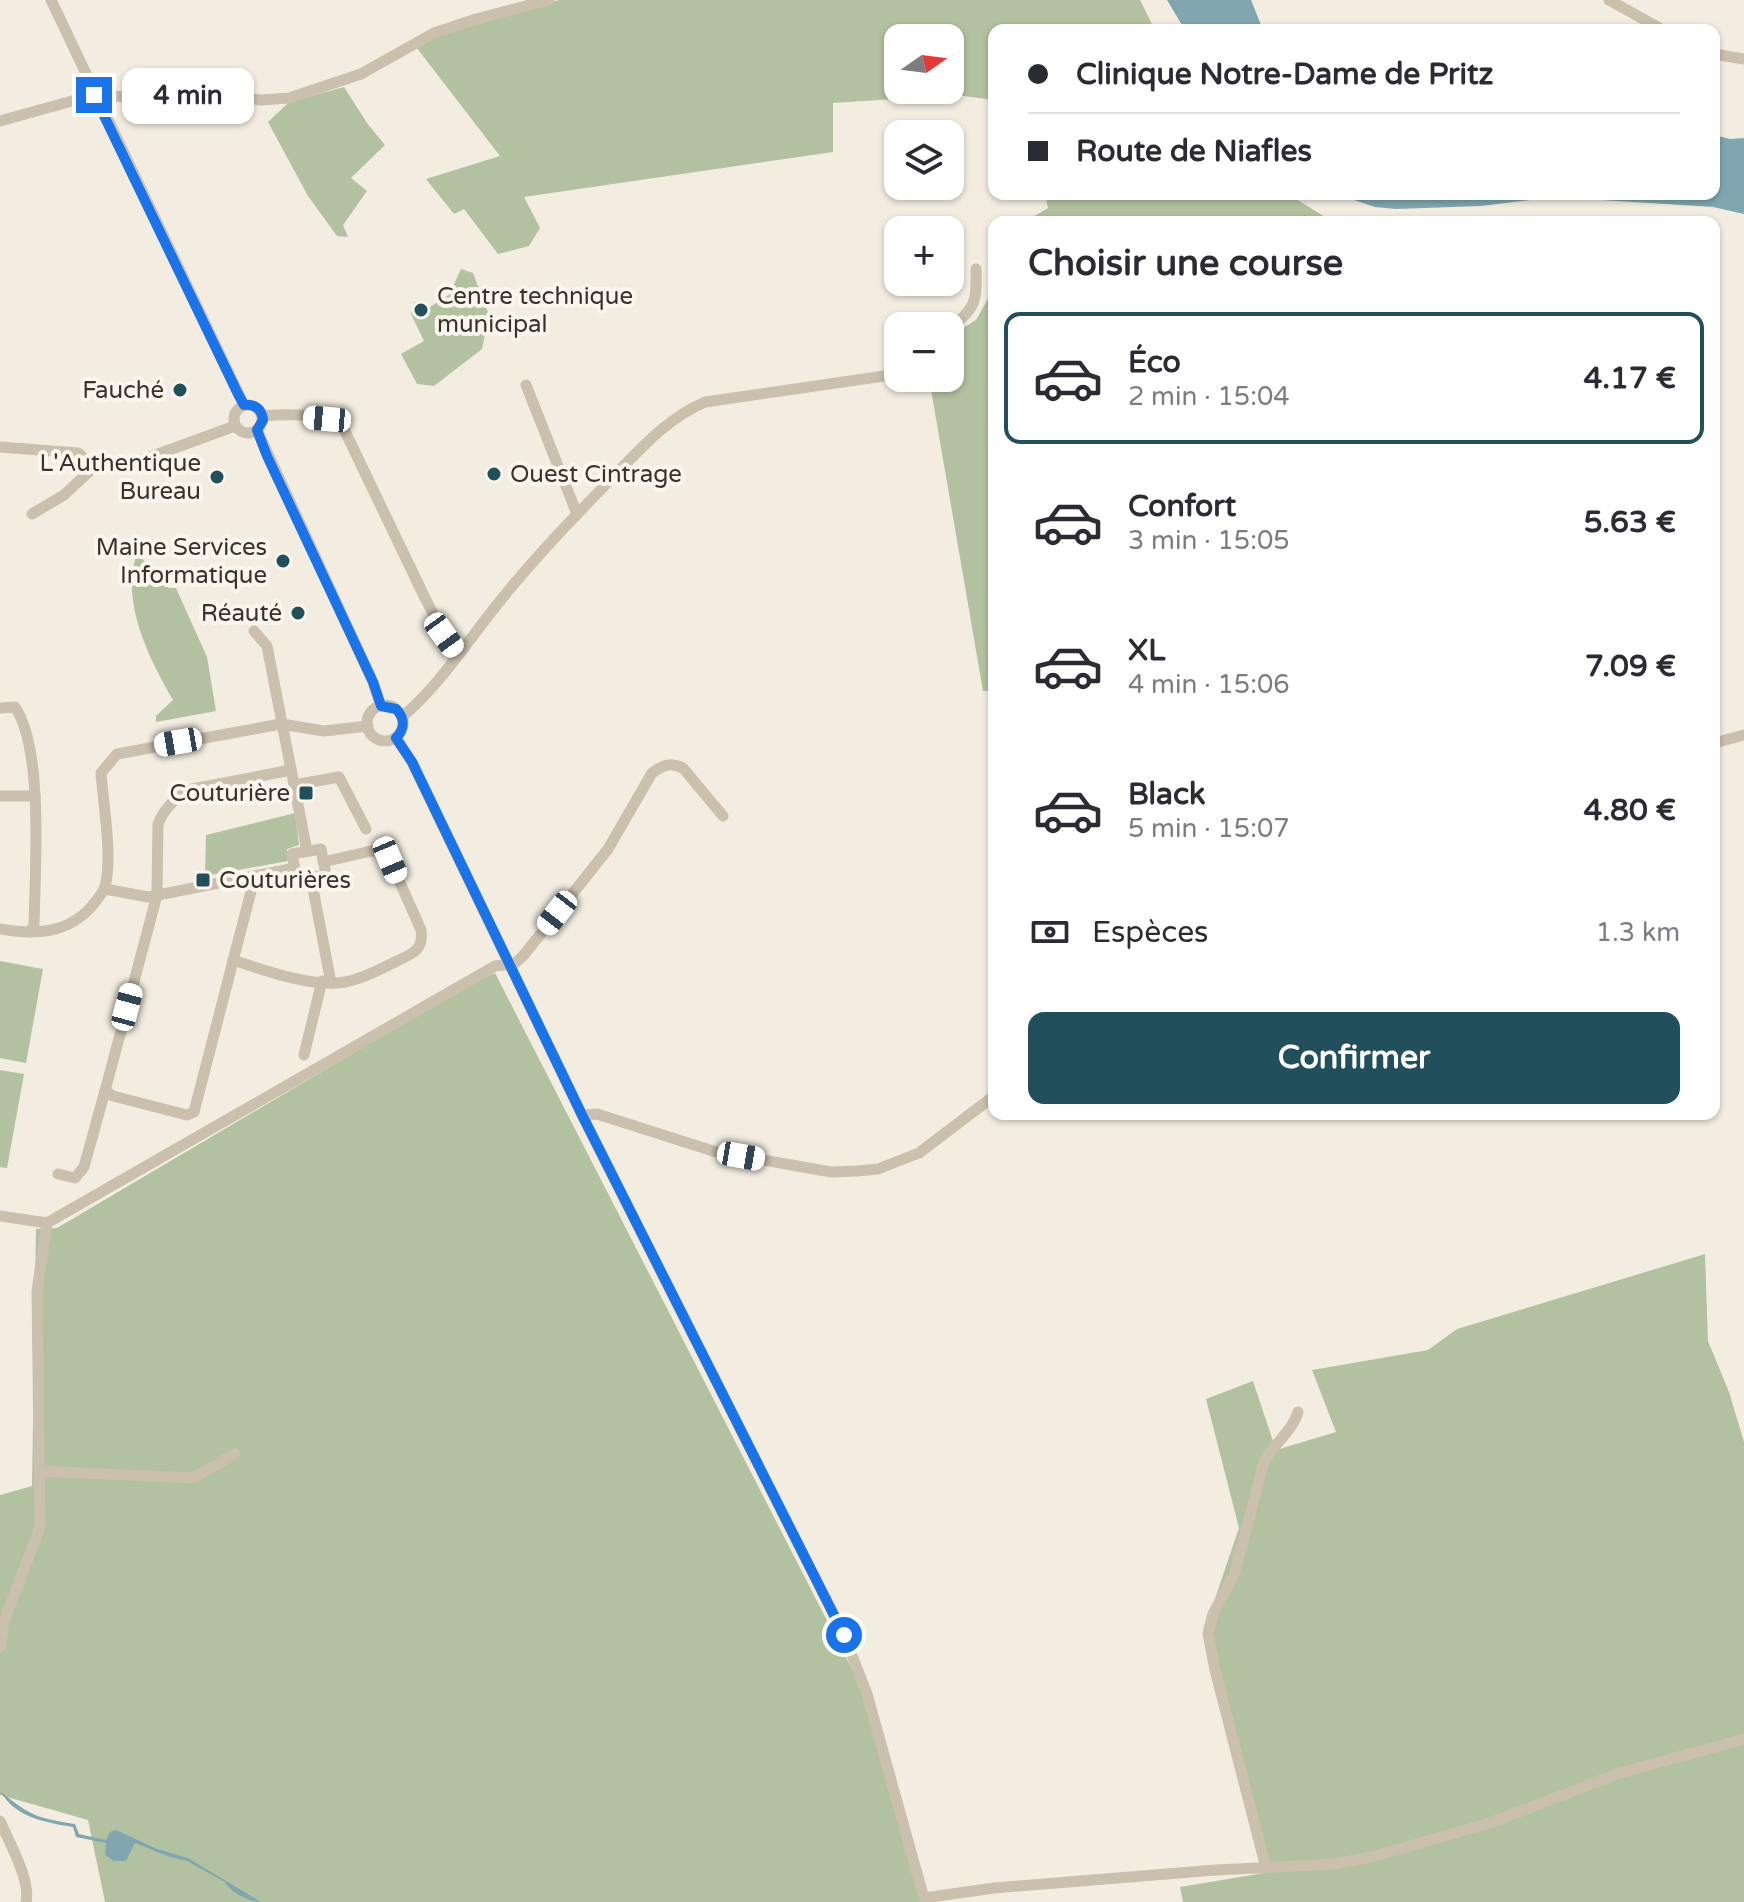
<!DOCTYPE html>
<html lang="fr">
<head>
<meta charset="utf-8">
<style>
	:root { --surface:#fff; --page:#f2f2f3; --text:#2b2b33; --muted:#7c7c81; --line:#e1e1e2; --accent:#214f5b }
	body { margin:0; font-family:"Varela Round",sans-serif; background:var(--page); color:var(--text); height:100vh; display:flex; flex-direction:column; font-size:30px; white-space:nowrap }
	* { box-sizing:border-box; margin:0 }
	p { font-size:26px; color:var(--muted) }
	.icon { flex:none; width:44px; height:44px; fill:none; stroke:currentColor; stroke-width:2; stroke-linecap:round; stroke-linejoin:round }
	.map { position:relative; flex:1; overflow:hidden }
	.sheet { position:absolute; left:988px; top:216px; width:732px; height:904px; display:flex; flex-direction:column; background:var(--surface); border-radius:16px; box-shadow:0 2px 6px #0004 }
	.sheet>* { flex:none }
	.top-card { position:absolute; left:988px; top:24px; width:732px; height:176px; border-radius:16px; box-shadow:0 2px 6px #0004; display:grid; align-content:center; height:176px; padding:0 40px; background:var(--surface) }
	.needle { width:52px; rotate:76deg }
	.fabs { position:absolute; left:884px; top:24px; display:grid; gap:16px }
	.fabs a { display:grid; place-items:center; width:80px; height:80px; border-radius:16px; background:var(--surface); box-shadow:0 2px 6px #0004; font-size:40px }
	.end { position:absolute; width:36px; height:36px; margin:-18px; border:10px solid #1a73e8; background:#fff; box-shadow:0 0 0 4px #fff }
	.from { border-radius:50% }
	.bubble { position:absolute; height:56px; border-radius:16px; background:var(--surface); box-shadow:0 2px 6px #0004; font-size:26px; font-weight:700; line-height:56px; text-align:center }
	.car { position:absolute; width:24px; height:48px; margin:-24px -12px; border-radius:10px; box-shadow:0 0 6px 2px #0007; background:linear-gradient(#fff 24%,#345 0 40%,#fff 0 76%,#345 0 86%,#fff 0) }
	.top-card b { display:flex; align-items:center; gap:28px; height:76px; font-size:30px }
	.top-card b+b { border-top:2px solid var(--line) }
	.top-card i { width:20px; height:20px; background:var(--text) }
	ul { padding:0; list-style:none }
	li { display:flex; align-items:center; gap:24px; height:132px; margin:0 16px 12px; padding:0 24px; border:4px solid transparent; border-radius:16px }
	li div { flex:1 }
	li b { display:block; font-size:30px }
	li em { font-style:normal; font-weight:700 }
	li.selected { border-color:var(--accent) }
	li>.icon { width:72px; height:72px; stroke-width:1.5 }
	h2 { padding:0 40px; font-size:36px; line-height:96px }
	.pay { display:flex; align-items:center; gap:20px; height:88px; padding:0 40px; font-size:30px }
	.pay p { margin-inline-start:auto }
	.action { display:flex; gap:16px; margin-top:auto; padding:16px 40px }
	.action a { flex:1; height:92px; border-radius:16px; background:var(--accent); color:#fff; font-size:32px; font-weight:700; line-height:92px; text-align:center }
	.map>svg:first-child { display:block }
	.green { fill:#b2c2a1; fill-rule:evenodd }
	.water { fill:#80a7b0 }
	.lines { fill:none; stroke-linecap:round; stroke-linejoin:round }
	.minor { stroke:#cbbfad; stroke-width:11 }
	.route { stroke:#1a73e8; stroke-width:10 }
	.poi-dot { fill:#214f5b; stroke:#faf6ee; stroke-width:3 }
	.labels { text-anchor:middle; stroke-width:8; stroke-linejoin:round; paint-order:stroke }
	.poi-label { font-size:24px; fill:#3a322b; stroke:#faf6ee; text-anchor:end }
</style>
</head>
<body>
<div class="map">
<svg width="1744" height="1902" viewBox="0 0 1744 1902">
	<rect width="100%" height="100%" fill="#f3ede1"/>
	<g class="green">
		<path d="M 559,0 L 1140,0 L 1155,30 L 994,30 L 994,100 L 956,95 L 833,103 L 833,152 L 524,197 L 540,228 L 529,246 L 498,254 L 464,209 L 454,214 L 426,179 L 500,156 L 413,43 ZM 898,38 L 950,38 L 950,90 L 898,90 Z"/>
		<path d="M 344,87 L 367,123 L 385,145 L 351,178 L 367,191 L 343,225 L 348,237 L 337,236 L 308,196 L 268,122 L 289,102 Z"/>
		<path d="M 1045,194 L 1288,194 L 1333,222 L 1024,222 L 1048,208 Z"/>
		<path d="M 461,269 L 473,273 L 489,315 L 482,349 L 434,386 L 417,384 L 401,354 L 424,341 L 411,314 L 414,302 L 430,307 L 449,295 Z"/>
		<path d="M 994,288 L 994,691 L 983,691 L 929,378 L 950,378 L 950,336 L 976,320 Z"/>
		<path d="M 137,553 L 169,588 L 176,588 L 207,657 L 216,711 L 156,722 L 156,716 L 173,700 C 149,658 120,602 137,553 Z"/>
		<path d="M 295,813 L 299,845 L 287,849 L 288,861 L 205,876 L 206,835 Z"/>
		<path d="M 0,961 L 43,969 L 26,1063 L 0,1058 Z"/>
		<path d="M 495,973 L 858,1681 L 923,1902 L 105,1902 L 88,1820 L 0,1795 L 0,1495 L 32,1486 L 36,1229 L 57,1228 L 472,983 Z"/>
		<path d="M 0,1070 L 24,1074 L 7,1168 L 0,1167 Z"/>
		<path d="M 1705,1254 L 1708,1341 L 1729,1392 L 1744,1442 L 1744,1902 L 1183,1902 L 1180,1887 L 1264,1873 L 1203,1634 L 1239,1528 L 1206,1399 L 1253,1381 L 1276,1450 L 1336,1432 L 1312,1370 L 1428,1350 L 1457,1329 Z"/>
	</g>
	<g class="water">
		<path d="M 1167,0 L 1251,0 L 1263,30 L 1185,30 Z"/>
		<path d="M 1714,135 L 1730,139 L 1744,138 L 1744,214 L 1713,207 L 1553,197 L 1481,206 L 1396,209 L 1375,207 L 1336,194 L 1714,194 Z"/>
		<path d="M 0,1791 C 30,1816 37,1818 75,1824 L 79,1834 L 106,1840 L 110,1832 L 116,1830 L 157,1849 L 188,1858 L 261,1902 C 249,1902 230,1892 225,1882 L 187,1861 L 170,1857 L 135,1843 L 126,1861 L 114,1861 L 105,1855 L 106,1843 L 76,1837 L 73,1827 C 44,1822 16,1818 0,1791 Z"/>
	</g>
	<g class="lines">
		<g class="minor">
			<path d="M 51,0 L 244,405"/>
			<path d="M 1609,0 L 1663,30"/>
			<path d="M 1714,54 L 1744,59"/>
			<path d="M 0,121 L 94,95 L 165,99 L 180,92 L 262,100 L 289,98 L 361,74 L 434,33 L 476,19 L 549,0"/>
			<path d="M 950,328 C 976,309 977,300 976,269"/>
			<path d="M 526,385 L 577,514"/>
			<circle cx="248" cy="419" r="14"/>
			<path d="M 262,416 C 283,414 323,413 341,423 L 425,598 L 444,635 L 457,654"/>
			<path d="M 257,430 L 373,682 L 381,706"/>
			<path d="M 0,447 L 78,453 L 94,467"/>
			<path d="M 32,514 L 64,495 L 94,467 L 128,465 L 235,426"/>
			<path d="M 254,631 L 267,646 L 307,851"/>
			<circle cx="385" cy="723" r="18"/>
			<path d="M 0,708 L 15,707 C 44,750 35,871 34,925 L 30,932"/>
			<path d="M 402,717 C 440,685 469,639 500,601 C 536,556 576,515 616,474 C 643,446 668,418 705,402 L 898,374"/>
			<path d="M 396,738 L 412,762 L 582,1115 L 844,1635 L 867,1694 L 925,1902"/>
			<path d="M 1714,743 L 1744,735"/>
			<path d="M 294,785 L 339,777 L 366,829"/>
			<path d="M 0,796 L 35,796"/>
			<path d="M 321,849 L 326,875 L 297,880 L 292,854 Z"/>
			<path d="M 255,876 L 194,1112 L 187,1115 L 113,1096 L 105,1091 L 157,895 L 158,824 C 164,809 174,800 187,790 L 291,770"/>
			<path d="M 311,878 L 331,983"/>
			<path d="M 105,889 L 148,897 L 295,868"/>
			<path d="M 0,929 C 34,935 68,934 92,906 C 97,900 103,893 105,886 C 113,858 103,803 101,773 L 117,754 L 281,724 L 324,731 L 368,726"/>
			<path d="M 233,960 C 263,970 314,988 345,982 C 363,979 380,969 397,961 C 413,954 424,949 421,930 L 390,860 L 384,853 L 371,851 L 323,862"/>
			<path d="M 304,1055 L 322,981"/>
			<path d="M 582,1115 L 597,1114 L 713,1151 L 831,1172 L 857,1171 L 878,1169 L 919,1153 L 994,1096"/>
			<path d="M 58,1174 L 75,1178 L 84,1167 L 105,1091"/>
			<path d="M 0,1216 L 47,1223"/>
			<path d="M 47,1223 L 495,966 L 514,964 L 523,956 L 608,849 L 652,773 C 663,765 670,762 683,768 L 723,816"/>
			<path d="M 39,1471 L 193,1478 L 235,1454"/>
			<path d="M 0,1647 L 4,1621 L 40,1528 L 37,1291 L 47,1223"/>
			<path d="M 0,1821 C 9,1842 31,1880 26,1902"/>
			<path d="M 1266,1868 L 1215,1670 L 1208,1633 L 1213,1614 L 1234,1575 L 1264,1462 C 1274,1444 1293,1430 1298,1412"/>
			<path d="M 924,1898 L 994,1888 L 1216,1870 L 1334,1864 L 1372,1857 L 1490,1823 L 1620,1773 L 1744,1739"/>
		</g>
	</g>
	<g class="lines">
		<path class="route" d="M 94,95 L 238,394 L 244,405 C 255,404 262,409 263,420 L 257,430 L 267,456 L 373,682 L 381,706 L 396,709 C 405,718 405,729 396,738 L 412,762 L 582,1115 L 844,1635"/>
	</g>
	<g class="poi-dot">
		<circle cx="421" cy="310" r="8"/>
		<circle cx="180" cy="390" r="8"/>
		<circle cx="494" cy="474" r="8"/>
		<circle cx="217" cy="477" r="8"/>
		<circle cx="283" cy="561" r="8"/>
		<circle cx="298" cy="613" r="8"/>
		<rect x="298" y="785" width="16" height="16" rx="4"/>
		<rect x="195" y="872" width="16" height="16" rx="4"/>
	</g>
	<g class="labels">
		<g class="poi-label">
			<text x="437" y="304" text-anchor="start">Centre technique<tspan x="437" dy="28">municipal</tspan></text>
			<text x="164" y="398">Fauché</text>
			<text x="201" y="471">L'Authentique<tspan x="201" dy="28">Bureau</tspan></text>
			<text x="510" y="482" text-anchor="start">Ouest Cintrage</text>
			<text x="267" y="555">Maine Services<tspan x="267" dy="28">Informatique</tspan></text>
			<text x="282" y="621">Réauté</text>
			<text x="290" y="801">Couturière</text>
			<text x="219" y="888" text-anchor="start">Couturières</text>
		</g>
	</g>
</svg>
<div class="fabs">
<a><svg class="needle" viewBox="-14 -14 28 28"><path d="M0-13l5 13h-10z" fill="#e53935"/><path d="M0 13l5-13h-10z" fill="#7c7c81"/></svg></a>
<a><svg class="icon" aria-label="layers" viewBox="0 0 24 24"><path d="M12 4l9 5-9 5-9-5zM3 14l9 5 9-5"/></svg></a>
<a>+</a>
<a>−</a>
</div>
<i class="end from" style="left:844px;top:1635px"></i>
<i class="end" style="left:94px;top:95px"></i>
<div class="bubble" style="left:122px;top:68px;width:132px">4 min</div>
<i class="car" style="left:327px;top:419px;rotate:275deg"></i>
<i class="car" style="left:444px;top:635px;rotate:144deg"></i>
<i class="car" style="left:178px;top:742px;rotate:260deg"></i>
<i class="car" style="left:390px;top:860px;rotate:157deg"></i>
<i class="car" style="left:557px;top:913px;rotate:218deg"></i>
<i class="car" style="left:127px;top:1007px;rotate:15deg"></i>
<i class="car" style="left:741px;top:1156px;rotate:100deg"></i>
<div class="top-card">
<b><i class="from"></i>Clinique Notre-Dame de Pritz</b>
<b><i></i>Route de Niafles</b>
</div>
<section class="sheet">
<h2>Choisir une course</h2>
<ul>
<li class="selected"><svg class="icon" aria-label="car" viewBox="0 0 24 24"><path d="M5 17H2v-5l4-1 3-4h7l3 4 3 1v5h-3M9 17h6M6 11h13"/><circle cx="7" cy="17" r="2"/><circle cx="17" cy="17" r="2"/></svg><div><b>Éco</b><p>2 min · 15:04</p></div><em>4.17 €</em></li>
<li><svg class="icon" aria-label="car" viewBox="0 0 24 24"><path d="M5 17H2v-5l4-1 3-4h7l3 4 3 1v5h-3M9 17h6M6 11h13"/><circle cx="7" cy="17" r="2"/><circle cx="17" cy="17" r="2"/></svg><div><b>Confort</b><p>3 min · 15:05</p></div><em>5.63 €</em></li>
<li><svg class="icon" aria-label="car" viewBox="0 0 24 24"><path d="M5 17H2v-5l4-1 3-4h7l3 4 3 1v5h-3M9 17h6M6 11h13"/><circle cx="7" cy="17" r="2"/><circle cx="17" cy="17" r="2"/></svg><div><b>XL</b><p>4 min · 15:06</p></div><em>7.09 €</em></li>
<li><svg class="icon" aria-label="car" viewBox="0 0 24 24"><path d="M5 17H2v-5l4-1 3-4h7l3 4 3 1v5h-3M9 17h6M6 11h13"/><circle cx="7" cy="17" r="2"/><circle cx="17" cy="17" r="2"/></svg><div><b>Black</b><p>5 min · 15:07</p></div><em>4.80 €</em></li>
</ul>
<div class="pay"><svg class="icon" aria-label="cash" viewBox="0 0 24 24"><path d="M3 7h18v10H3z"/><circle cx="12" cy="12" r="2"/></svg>Espèces<p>1.3 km</p></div>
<div class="action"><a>Confirmer</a></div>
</section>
</div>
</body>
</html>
